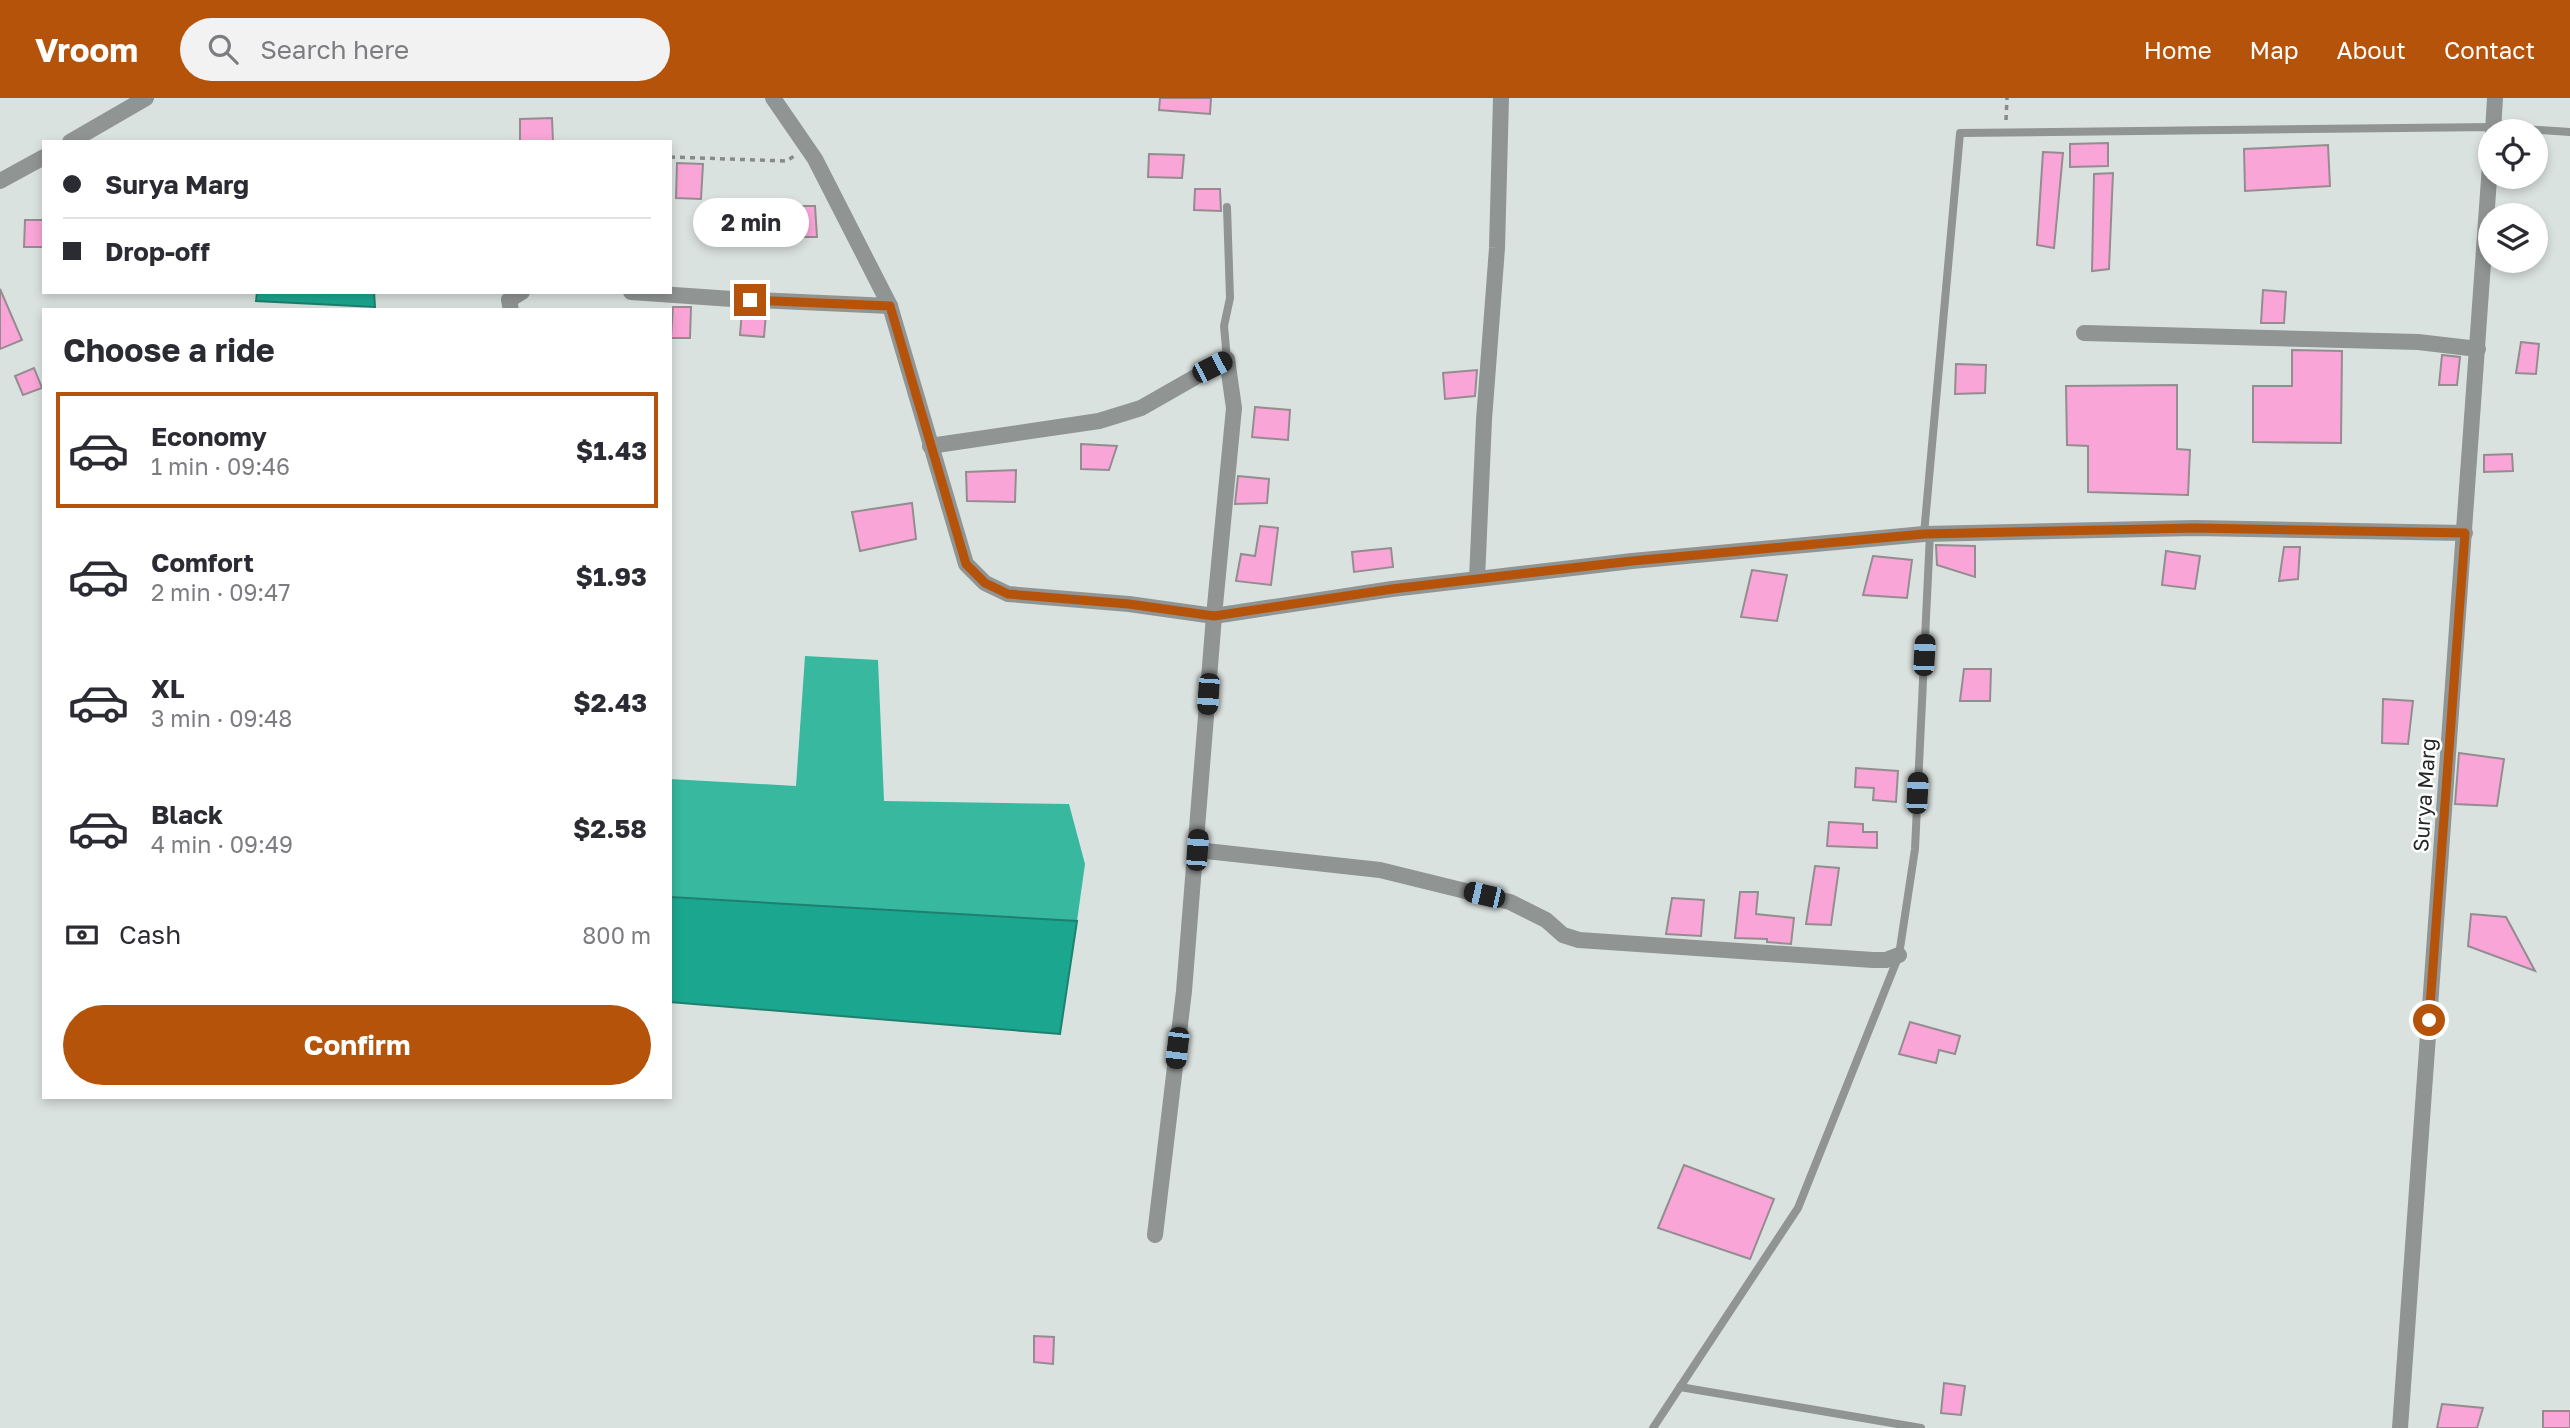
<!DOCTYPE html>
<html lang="en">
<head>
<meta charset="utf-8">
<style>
	:root { --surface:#fff; --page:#f2f2f3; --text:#2b2b33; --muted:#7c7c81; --line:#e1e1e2; --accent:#b45309 }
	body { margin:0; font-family:"Golos Text",sans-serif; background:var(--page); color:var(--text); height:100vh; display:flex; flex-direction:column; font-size:26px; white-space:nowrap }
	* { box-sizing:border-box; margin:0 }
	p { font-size:23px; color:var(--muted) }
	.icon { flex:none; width:38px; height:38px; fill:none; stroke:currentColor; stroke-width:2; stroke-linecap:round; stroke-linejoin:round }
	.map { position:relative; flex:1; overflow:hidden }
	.details { position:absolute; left:42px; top:210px; width:630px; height:791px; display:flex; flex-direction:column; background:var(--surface); border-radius:0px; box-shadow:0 4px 10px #0003 }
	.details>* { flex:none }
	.hud { position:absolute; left:42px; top:42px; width:630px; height:154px; border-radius:0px; box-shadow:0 4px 10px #0003; display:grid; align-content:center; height:154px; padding:0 21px; background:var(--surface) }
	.fabs { position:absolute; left:2478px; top:21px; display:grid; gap:14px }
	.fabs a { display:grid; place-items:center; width:70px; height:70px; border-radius:50%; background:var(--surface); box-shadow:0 4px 10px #0003; font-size:35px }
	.end { position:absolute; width:32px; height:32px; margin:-16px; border:9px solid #b45309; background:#fff; box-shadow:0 0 0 4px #fff }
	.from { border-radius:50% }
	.bubble { position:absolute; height:49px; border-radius:24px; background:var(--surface); box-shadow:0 4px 10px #0003; font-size:23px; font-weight:700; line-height:49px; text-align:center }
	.car { position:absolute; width:21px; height:42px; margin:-21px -10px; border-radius:9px; box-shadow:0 0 5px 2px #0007; background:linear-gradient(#222 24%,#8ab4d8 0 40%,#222 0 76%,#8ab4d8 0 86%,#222 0) }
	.hud b { display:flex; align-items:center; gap:24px; height:66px; font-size:26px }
	.hud b+b { border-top:2px solid var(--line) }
	.hud i { width:18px; height:18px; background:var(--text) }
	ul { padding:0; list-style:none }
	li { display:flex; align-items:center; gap:21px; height:116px; margin:0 14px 10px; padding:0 7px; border:4px solid transparent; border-radius:0px }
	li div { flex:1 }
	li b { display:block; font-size:26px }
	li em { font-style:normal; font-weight:700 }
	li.selected { border-color:var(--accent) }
	li>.icon { width:63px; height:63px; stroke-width:1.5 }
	h2 { padding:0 21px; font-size:32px; line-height:84px }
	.pay { display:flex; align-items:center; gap:18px; height:77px; padding:0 21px; font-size:26px }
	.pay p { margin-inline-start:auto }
	.action { display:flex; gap:14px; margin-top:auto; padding:14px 21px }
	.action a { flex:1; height:80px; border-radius:42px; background:var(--accent); color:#fff; font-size:28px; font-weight:700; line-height:80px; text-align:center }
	header { display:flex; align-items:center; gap:42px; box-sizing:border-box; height:98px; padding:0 35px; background:var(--accent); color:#fff }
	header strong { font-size:33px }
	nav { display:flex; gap:38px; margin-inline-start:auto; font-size:24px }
	.search { width:490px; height:63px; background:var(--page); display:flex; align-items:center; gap:18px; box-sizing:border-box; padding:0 24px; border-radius:38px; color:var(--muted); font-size:26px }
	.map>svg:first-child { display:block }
	.forest { fill:#37b89f }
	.water { fill:#1ba78f; stroke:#1e8170; stroke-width:2 }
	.building { fill:#f9a5d7; stroke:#948d90; stroke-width:2 }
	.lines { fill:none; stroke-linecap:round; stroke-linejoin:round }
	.path { stroke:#858b89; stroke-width:3.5; stroke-dasharray:5 5; stroke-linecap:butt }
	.service { stroke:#909493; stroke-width:8 }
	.minor { stroke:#909493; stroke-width:16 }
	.route { stroke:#b45309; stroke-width:9 }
	.labels { text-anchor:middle; stroke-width:5; stroke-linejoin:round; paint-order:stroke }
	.street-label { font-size:21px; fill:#252827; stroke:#fff }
</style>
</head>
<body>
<header>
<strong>Vroom</strong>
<div class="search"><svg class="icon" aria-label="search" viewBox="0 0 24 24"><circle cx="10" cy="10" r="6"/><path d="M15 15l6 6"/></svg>Search here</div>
<nav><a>Home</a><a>Map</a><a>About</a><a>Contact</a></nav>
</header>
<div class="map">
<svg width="2570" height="1330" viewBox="0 0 2570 1330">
	<rect width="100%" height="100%" fill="#dae2e0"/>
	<path class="forest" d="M 805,558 L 878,562 L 884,703 L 1069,706 L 1085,766 L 1077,823 L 670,799 L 670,681 L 796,688 Z"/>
	<g class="water">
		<path d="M 257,194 L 374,194 L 375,209 L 256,203 Z"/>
		<path d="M 670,799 L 1077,823 L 1060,936 L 670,904 Z"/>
	</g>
	<g class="building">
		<path d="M 1160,0 L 1211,0 L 1210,16 L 1159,12 Z"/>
		<path d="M 552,20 L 553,44 L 520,44 L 520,21 Z"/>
		<path d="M 2108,45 L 2108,68 L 2070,69 L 2070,46 Z"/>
		<path d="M 2328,47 L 2330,88 L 2245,93 L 2244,51 Z"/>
		<path d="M 2043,54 L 2063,55 L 2054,150 L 2037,147 Z"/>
		<path d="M 1149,56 L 1184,57 L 1182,80 L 1148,79 Z"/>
		<path d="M 677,65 L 703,66 L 701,101 L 676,100 Z"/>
		<path d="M 2113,75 L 2109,171 L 2092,173 L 2094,76 Z"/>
		<path d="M 1195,91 L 1220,91 L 1221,113 L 1194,112 Z"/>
		<path d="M 796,108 L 815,108 L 817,139 L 797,139 Z"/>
		<path d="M 25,122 L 44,122 L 44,149 L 24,149 Z"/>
		<path d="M 0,191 L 22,242 L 0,251 Z"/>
		<path d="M 2263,192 L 2286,194 L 2284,225 L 2261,225 Z"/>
		<path d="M 673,209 L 691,209 L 690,240 L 671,240 Z"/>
		<path d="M 742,212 L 766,215 L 764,239 L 740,237 Z"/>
		<path d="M 2521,244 L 2539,246 L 2536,276 L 2516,275 Z"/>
		<path d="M 2292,252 L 2342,253 L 2341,345 L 2253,344 L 2253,288 L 2292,288 Z"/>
		<path d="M 2442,257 L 2460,259 L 2457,287 L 2439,287 Z"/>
		<path d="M 1956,266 L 1986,267 L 1985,295 L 1955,296 Z"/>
		<path d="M 34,270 L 42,290 L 23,297 L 15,278 Z"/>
		<path d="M 1477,272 L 1475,298 L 1445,301 L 1443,275 Z"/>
		<path d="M 2177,287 L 2177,351 L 2190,352 L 2188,397 L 2088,394 L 2088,348 L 2067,347 L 2066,288 Z"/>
		<path d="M 1255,309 L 1290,312 L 1288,342 L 1252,339 Z"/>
		<path d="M 1081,346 L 1117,348 L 1109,372 L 1081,371 Z"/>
		<path d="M 2512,356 L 2513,373 L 2484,374 L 2484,357 Z"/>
		<path d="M 1016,372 L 1015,404 L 967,403 L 966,374 Z"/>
		<path d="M 1238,378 L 1269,381 L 1267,405 L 1235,406 Z"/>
		<path d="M 912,405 L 916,441 L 860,453 L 852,414 Z"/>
		<path d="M 1260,428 L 1278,430 L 1271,487 L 1236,483 L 1241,456 L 1255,458 Z"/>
		<path d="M 1936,447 L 1975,448 L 1975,479 L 1937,467 Z"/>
		<path d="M 2284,449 L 2300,449 L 2298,481 L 2279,483 Z"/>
		<path d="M 1391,450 L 1393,469 L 1354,474 L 1352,454 Z"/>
		<path d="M 2166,453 L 2200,458 L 2195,491 L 2162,487 Z"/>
		<path d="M 1873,458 L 1912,462 L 1907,500 L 1863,497 Z"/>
		<path d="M 1752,472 L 1787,477 L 1777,523 L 1741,519 Z"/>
		<path d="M 1964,571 L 1991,571 L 1990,603 L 1960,603 Z"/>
		<path d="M 2383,601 L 2413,603 L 2408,646 L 2382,645 Z"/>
		<path d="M 2459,655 L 2504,661 L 2497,708 L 2455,706 Z"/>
		<path d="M 1856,670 L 1898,673 L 1896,704 L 1873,702 L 1874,690 L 1855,689 Z"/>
		<path d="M 1829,724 L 1863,726 L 1863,734 L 1877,734 L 1877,750 L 1827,748 Z"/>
		<path d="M 1815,768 L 1839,770 L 1831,827 L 1806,826 Z"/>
		<path d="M 1740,794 L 1758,794 L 1756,816 L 1794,820 L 1791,846 L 1767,844 L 1767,841 L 1735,840 Z"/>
		<path d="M 1672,800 L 1704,802 L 1701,838 L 1666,836 Z"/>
		<path d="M 2471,816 L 2506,819 L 2535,873 L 2468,848 Z"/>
		<path d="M 1910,924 L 1960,938 L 1955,956 L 1939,952 L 1936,965 L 1899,956 Z"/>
		<path d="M 1684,1067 L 1774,1101 L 1750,1161 L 1658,1130 Z"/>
		<path d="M 1034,1238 L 1054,1239 L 1053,1266 L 1034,1264 Z"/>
		<path d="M 1944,1285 L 1965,1288 L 1961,1317 L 1941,1315 Z"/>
		<path d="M 2442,1306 L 2483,1310 L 2477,1330 L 2437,1330 Z"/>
		<rect x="2543" y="1313" width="27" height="17"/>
	</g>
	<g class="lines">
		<g class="path">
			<path d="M 2006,22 L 2007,0"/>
			<path d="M 670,59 L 787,63 L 794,58"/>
		</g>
		<g class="service">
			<path d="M 1227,109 L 1230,200 L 1224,228 L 1227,261"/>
			<path d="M 1924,436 L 1960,35 L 2493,29 L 2570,34"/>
			<path d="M 1680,1289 L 1921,1330"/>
			<path d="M 1653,1330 L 1798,1110 L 1899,857 L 1915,751 L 1930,436"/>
		</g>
		<g class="minor">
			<path d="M 773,0 L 815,61 L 890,208 L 966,466 L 985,485 L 1008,496 L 1129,506 L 1214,518 L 1392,491 L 1632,463 L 1924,436 L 2195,430 L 2465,435"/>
			<path d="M 2493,33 L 2495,0"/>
			<path d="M 70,44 L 146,0"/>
			<path d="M 0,83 L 44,59"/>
			<path d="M 631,194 L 732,201 L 890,208"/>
			<path d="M 511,212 L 509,202 L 522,194"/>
			<path d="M 2084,235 L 2418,244 L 2478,251"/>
			<path d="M 930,348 L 1099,323 L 1141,310 L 1227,261 L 1234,310 L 1214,518 L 1184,893 L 1155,1137"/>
			<path d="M 1477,481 L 1484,322 L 1497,150 L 1501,0"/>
			<path d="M 1197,752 L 1380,772 L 1510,804 L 1546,822 L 1563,837 L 1579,842 L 1873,862 L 1886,862 L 1899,857"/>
			<path d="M 2400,1330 L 2490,67"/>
		</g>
	</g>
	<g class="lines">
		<path class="route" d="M 750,202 L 890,208 L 966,466 L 985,485 L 1008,496 L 1129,506 L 1214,518 L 1392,491 L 1528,475 L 1632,463 L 1924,436 L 2195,430 L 2465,435 L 2429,922"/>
	</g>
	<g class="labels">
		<g class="street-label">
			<text transform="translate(2425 697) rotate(-86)" y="7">Surya Marg</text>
		</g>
	</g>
</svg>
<div class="fabs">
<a><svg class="icon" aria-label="locate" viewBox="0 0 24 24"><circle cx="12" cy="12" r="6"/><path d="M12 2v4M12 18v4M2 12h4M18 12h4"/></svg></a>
<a><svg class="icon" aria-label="layers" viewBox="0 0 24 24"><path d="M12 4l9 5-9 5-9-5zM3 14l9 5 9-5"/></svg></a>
</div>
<i class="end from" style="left:2429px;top:922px"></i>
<i class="end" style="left:750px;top:202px"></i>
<div class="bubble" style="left:693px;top:100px;width:116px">2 min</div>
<i class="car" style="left:1212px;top:269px;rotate:63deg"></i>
<i class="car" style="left:1924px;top:557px;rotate:3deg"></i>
<i class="car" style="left:1208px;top:596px;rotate:184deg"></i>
<i class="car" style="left:1917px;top:695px;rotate:3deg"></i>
<i class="car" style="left:1197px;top:752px;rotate:4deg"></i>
<i class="car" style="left:1484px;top:797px;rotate:283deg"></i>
<i class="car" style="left:1177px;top:950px;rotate:187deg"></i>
<div class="hud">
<b><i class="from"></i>Surya Marg</b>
<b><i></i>Drop-off</b>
</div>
<section class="details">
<h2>Choose a ride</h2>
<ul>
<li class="selected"><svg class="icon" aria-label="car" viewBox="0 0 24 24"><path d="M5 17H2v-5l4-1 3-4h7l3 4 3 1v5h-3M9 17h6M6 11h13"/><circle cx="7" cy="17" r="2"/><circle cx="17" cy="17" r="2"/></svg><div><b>Economy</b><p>1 min · 09:46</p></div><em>$1.43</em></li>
<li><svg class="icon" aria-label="car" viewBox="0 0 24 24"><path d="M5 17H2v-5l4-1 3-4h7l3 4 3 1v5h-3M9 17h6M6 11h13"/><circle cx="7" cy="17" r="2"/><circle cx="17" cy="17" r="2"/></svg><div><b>Comfort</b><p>2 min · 09:47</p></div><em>$1.93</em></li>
<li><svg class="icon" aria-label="car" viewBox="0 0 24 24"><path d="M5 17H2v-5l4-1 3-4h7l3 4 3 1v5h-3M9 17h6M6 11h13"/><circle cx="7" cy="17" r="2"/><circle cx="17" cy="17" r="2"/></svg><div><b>XL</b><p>3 min · 09:48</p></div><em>$2.43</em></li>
<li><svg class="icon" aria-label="car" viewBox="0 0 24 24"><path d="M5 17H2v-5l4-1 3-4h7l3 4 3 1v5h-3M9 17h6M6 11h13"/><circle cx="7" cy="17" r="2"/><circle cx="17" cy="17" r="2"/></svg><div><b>Black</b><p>4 min · 09:49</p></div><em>$2.58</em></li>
</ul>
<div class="pay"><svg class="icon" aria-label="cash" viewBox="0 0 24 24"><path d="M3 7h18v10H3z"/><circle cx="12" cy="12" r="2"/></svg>Cash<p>800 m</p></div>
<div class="action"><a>Confirm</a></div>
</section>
</div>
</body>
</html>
